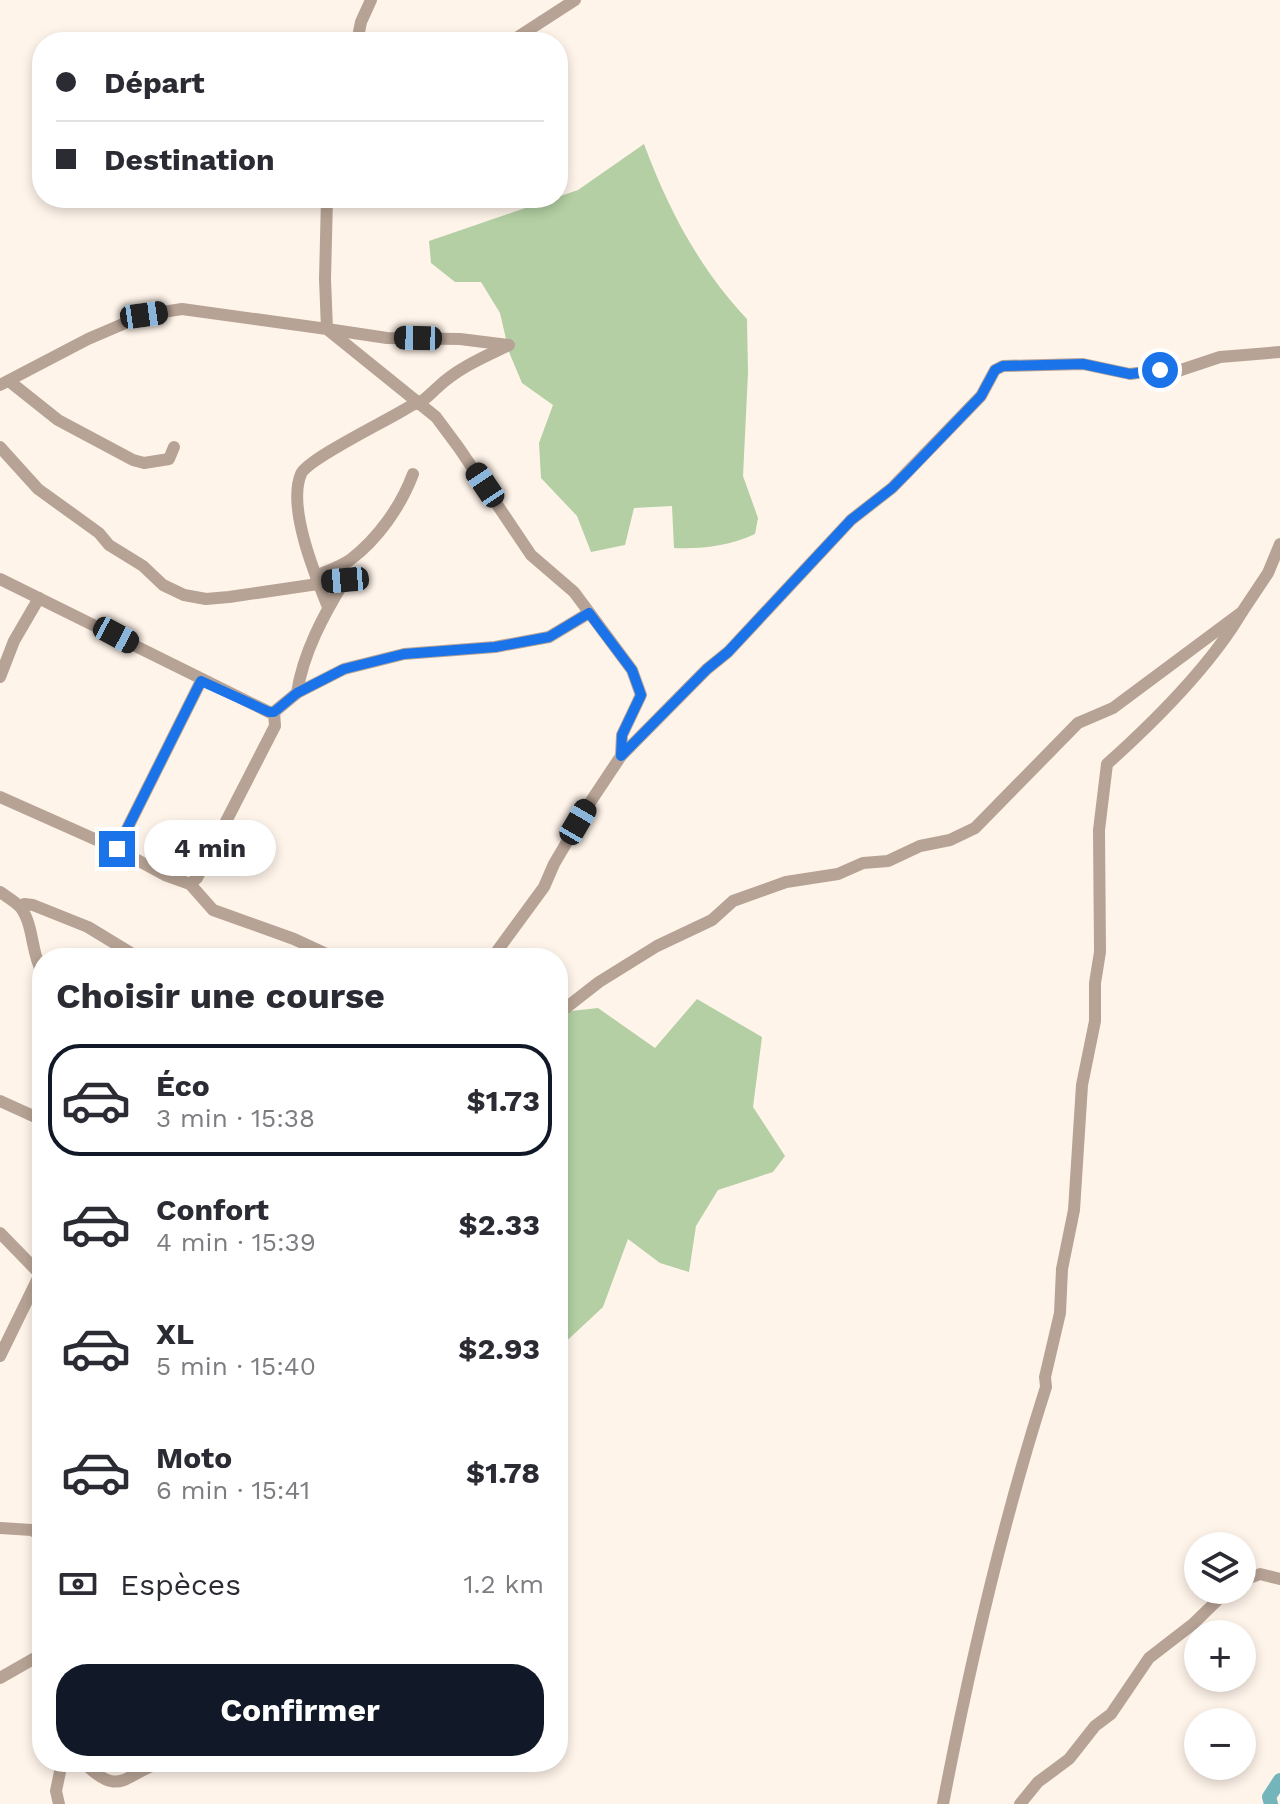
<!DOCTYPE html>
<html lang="fr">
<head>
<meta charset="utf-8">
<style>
	:root { --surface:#fff; --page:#f2f2f3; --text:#2b2b33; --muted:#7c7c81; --line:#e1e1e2; --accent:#111827 }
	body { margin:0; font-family:"Work Sans",sans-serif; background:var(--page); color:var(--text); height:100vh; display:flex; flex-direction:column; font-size:30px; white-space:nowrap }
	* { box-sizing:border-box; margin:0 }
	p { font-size:26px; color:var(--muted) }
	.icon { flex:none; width:44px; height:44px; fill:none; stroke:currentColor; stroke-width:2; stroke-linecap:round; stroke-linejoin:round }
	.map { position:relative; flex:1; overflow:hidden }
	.side { position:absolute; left:32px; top:948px; width:536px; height:824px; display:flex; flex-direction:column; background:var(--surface); border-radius:32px; box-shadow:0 4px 12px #0003 }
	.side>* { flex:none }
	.banner { position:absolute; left:32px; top:32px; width:536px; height:176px; border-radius:32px; box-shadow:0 4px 12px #0003; display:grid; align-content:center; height:176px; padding:0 24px; background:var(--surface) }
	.tools { position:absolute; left:1184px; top:1532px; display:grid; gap:16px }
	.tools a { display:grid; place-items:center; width:72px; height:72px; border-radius:50%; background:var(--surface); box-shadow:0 4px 12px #0003; font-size:40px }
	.end { position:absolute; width:36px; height:36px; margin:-18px; border:10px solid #1a73e8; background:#fff; box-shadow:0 0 0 4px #fff }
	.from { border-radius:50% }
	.bubble { position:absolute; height:56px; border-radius:28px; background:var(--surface); box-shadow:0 4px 12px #0003; font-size:26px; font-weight:700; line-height:56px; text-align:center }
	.car { position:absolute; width:24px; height:48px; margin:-24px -12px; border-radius:10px; box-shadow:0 0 6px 2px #0007; background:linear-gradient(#222 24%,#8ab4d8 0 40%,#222 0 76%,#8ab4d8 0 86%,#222 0) }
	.banner b { display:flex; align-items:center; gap:28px; height:76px; font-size:30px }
	.banner b+b { border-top:2px solid var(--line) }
	.banner i { width:20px; height:20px; background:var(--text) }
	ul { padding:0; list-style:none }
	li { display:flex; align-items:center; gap:24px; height:112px; margin:0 16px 12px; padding:0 8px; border:4px solid transparent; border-radius:32px }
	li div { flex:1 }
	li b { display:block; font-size:30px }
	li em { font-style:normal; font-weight:700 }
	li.active { border-color:var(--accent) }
	li>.icon { width:72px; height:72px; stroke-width:1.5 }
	h2 { padding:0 24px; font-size:36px; line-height:96px }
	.pay { display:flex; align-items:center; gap:20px; height:88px; padding:0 24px; font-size:30px }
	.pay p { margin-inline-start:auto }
	.action { display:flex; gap:16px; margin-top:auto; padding:16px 24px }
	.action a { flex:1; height:92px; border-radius:32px; background:var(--accent); color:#fff; font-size:32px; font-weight:700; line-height:92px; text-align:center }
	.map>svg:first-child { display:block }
	.forest { fill:#b3cfa3 }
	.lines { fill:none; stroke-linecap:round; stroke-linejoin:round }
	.river { stroke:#74b5bc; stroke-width:14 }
	.minor { stroke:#b7a395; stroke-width:12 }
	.route { stroke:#1a73e8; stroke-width:10 }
</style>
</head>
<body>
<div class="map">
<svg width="1280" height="1804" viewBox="0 0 1280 1804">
	<rect width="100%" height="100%" fill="#fff4ea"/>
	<g class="forest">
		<path d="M 644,144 C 668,209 699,268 747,319 L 748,373 L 743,476 L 758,518 L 755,534 C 728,546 704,549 674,548 L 672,506 L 634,508 L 625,545 L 591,552 L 577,516 L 541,478 L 539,443 L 553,405 L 522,383 L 509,352 L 500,313 L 481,282 L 455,282 L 431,263 L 429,241 L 578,190 Z"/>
		<path d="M 558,997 L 571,1011 L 598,1008 L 655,1048 L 697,999 L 762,1037 L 753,1107 L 785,1156 L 773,1172 L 718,1190 L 696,1226 L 689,1272 L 660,1263 L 628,1239 L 603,1307 L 558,1349 Z"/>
	</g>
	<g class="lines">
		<path class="river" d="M 1271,1804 L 1269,1797 L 1280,1780"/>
		<g class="minor">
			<path d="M 357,42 L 361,22 L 371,0"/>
			<path d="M 510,42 L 575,0"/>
			<path d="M 327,198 L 325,279 L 327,329 L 387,338 L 460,339 L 508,345"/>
			<path d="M 9,381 L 58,420 L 133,460 L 144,463 L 169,459 L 174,447"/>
			<path d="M 0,385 L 88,339 L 144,315 L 182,309 L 327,329 L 436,417 L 459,448 L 531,555 L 574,592 L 632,670 L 641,695 L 622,735 L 621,756"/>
			<path d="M 0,447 L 38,489 L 99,533 L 109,545 L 143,566 L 163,585 L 184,595 L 206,599 L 229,597 L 345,580"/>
			<path d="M 316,576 C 327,571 340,567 350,560 C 378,539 401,506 413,474"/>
			<path d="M 0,579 L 269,712 L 274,712 L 297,693 L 344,669 L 404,654 L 495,647 L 549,637 L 589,613"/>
			<path d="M 328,607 C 315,575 287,507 301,474 C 308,458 393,418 412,405 C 423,403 430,394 438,387 C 458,368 484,357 509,345"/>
			<path d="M 0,677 L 14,641 L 39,598"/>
			<path d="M 297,693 C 303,653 324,614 345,580"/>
			<path d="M 0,797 L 117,849 L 165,875 L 190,884 L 213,910 L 294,939 L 335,958"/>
			<path d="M 117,849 L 201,681"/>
			<path d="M 190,884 L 197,878 L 275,726 L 274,712"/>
			<path d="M 0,892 C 7,897 16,902 21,908 C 34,926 31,953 42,972"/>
			<path d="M 20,906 L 24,904 L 33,905 L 88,927 L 139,958"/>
			<path d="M 492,958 L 544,887 L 554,864 L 591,801 L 621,756 L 707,669 L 728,652 L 851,520 L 892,488 L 981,396 L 995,370 L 1003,366 L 1083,364 L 1130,374 L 1160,370 L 1172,373 L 1220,357 L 1280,352"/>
			<path d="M 558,1014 L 599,982 L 657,946 L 712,920 L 733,901 L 786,882 L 838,874 L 863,863 L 888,861 L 920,846 L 950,840 L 975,828 L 1078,723 L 1113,708 L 1242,612 L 1268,573 L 1280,544"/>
			<path d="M 0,1101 L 42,1120"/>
			<path d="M 0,1233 L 40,1274"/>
			<path d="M 0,1356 L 42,1270"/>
			<path d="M 0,1528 L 32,1530 L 42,1536"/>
			<path d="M 1242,1581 L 1260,1574 L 1280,1579"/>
			<path d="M 0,1678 L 42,1654"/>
			<path d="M 83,1762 C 121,1800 124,1773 163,1762"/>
			<path d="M 59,1804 L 56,1791 L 62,1762"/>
			<path d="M 943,1804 C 970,1663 1002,1524 1046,1387 L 1045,1377 L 1060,1313 L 1062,1269 L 1074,1210 L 1082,1085 L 1095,1021 L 1095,983 L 1100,952 L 1099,830 L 1107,764 C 1155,721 1209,668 1242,612"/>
			<path d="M 1020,1804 L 1038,1782 L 1069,1759 L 1095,1726 L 1111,1714 L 1149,1658 L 1193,1624 L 1228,1590"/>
		</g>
	</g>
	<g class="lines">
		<path class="route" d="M 117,849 L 201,681 L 269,712 L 274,712 L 297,693 L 344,669 L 404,654 L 495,647 L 549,637 L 589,613 L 632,670 L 641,695 L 622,735 L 621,756 L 707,669 L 728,652 L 851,520 L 892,488 L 910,470 L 981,396 L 995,370 L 1003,366 L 1083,364 L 1130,374 L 1160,370"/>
	</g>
</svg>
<div class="tools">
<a><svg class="icon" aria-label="layers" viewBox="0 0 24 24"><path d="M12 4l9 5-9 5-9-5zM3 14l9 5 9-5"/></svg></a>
<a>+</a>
<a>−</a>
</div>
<i class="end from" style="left:1160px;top:370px"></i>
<i class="end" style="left:117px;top:849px"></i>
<div class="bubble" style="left:144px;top:820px;width:132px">4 min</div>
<i class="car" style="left:144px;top:315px;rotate:82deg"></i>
<i class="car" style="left:418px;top:338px;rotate:271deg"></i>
<i class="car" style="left:485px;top:485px;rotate:326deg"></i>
<i class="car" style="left:345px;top:580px;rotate:265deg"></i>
<i class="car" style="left:116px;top:635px;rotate:118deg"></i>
<i class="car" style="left:578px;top:822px;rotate:30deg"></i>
<div class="banner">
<b><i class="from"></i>Départ</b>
<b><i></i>Destination</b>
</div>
<section class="side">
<h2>Choisir une course</h2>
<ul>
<li class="active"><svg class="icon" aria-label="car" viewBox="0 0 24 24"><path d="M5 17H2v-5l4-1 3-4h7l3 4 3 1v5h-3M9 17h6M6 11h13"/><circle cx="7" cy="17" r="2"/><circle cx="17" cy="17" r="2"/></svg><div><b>Éco</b><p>3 min · 15:38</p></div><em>$1.73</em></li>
<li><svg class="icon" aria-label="car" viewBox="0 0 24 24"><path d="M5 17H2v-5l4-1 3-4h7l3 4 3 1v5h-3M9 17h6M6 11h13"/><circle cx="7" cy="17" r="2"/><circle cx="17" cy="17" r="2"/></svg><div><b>Confort</b><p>4 min · 15:39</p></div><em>$2.33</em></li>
<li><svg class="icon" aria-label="car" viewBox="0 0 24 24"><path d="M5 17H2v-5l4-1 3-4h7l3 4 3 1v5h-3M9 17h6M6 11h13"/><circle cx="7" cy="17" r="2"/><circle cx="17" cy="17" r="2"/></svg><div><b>XL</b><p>5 min · 15:40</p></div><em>$2.93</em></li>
<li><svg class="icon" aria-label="car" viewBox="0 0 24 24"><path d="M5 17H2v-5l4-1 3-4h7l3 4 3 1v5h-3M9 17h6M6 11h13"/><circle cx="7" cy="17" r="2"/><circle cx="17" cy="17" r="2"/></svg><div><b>Moto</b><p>6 min · 15:41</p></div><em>$1.78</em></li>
</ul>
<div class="pay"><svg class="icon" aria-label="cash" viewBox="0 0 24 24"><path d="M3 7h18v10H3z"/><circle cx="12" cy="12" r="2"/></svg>Espèces<p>1.2 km</p></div>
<div class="action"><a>Confirmer</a></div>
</section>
</div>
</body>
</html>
